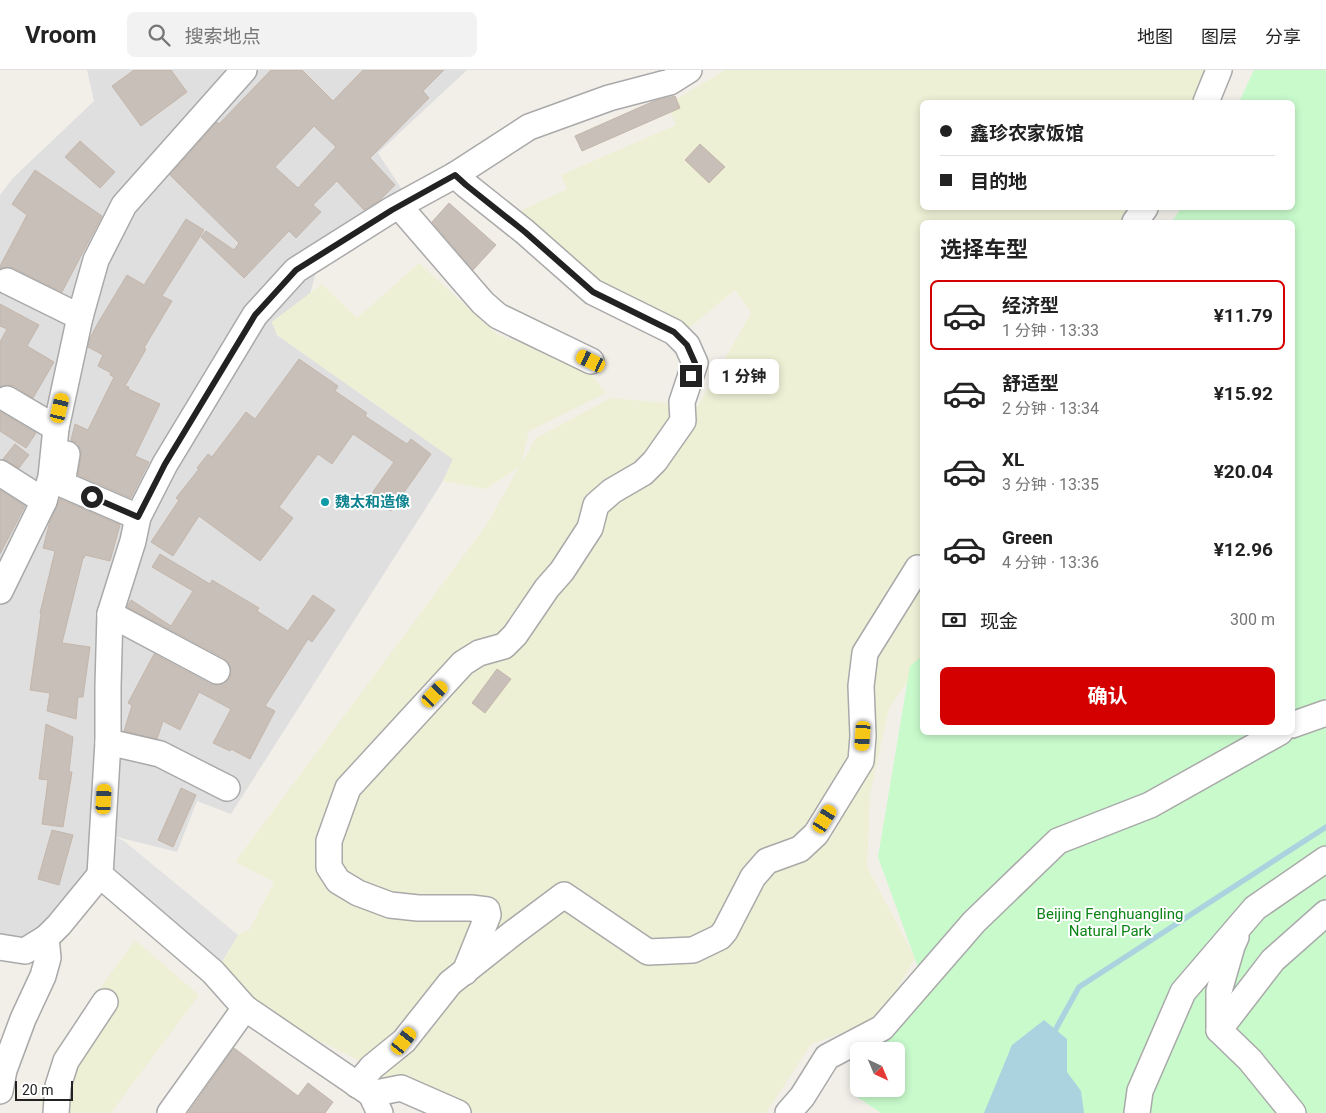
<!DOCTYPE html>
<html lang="zh">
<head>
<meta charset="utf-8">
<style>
	:root { --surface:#fff; --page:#f2f2f2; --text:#222; --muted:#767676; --line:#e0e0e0; --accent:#d40000 }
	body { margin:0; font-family:Roboto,"Noto Sans SC",sans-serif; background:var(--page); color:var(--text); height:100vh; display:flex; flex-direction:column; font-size:19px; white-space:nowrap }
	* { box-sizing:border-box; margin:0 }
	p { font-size:16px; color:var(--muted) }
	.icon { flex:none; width:28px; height:28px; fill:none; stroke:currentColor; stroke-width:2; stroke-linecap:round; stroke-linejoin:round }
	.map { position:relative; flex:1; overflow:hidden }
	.panel { position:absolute; left:920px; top:150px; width:375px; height:515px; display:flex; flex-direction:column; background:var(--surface); border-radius:8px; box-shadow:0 2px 8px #0003 }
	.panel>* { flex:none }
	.banner { position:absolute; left:920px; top:30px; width:375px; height:110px; border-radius:8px; box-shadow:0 2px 8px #0003; display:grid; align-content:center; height:110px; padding:0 20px; background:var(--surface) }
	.needle { width:32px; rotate:136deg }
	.tools { position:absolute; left:850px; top:972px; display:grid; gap:10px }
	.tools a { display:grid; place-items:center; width:55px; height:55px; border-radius:8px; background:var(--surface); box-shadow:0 2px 8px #0003; font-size:25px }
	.scale { position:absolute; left:15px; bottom:12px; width:58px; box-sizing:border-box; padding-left:5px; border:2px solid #222; border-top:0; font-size:14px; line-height:18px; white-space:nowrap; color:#222; -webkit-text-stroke:4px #fff; paint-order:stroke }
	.end { position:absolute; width:22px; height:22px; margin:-11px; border:6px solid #222; background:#fff; box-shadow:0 0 0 2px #fff }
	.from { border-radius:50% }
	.bubble { position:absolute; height:35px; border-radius:8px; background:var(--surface); box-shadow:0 2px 8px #0003; font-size:16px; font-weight:700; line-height:35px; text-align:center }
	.car { position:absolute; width:15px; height:30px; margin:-15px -8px; border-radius:6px; box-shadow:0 0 4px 1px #0007; background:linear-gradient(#f5c518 24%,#345 0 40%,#f5c518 0 76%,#345 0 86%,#f5c518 0) }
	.banner b { display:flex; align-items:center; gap:18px; height:48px; font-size:19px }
	.banner b+b { border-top:1px solid var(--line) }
	.banner i { width:12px; height:12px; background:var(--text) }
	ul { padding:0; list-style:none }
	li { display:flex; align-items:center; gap:15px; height:70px; margin:0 10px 8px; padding:0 10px; border:2px solid transparent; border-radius:8px }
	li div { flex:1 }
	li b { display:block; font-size:19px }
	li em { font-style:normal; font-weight:700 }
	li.current { border-color:var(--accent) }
	li>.icon { width:45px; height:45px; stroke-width:1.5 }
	h2 { padding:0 20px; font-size:22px; line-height:60px }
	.pay { display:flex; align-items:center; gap:12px; height:55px; padding:0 20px; font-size:19px }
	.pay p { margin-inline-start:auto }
	.action { display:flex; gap:10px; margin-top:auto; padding:10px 20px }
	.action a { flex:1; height:58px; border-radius:8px; background:var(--accent); color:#fff; font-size:20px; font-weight:700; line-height:58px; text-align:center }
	header { display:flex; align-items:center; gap:30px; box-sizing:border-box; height:70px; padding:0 25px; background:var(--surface); border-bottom:1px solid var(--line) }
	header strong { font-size:24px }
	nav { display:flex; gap:28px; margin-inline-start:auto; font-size:18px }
	.search { width:350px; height:45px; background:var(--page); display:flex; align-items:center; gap:12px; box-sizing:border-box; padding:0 18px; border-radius:8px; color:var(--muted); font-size:19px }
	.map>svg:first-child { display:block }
	.residential { fill:#e0dfdf }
	.farmland { fill:#eef0d5 }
	.park { fill:#c8facc }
	.parking { fill:#e2e2e2 }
	.water { fill:#aad3df }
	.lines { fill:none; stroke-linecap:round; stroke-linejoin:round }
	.stream { stroke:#aad3df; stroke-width:5.5 }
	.building { fill:#c7bfb8; stroke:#c4b6ab; fill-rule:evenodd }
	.minor-casing { stroke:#a9a9a9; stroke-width:28 }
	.minor { stroke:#fff; stroke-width:25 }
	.route { stroke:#222; stroke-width:6 }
	.culture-dot { fill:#0f9aa8; stroke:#fff; stroke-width:2 }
	.labels { text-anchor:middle; stroke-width:4; stroke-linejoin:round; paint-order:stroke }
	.culture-label { font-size:15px; font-weight:bold; fill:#0d838f; stroke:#fff; text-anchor:start }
	.park-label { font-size:15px; fill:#0c8416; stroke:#fff }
</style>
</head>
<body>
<header>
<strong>Vroom</strong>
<div class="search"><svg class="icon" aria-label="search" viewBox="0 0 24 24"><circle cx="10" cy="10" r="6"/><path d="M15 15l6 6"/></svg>搜索地点</div>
<nav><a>地图</a><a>图层</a><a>分享</a></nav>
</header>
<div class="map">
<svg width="1326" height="1043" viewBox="0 0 1326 1043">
	<rect width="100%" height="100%" fill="#f2efe9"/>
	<path class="residential" d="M 87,0 L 467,0 L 378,83 L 403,121 L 325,171 L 310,224 L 272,252 L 277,265 L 453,389 L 443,411 L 231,744 L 197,731 L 177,782 L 113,766 L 71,835 L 13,883 L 0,878 L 0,125 L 13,108 L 94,31 Z"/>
	<g class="farmland">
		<path d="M 725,0 L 1220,0 L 1203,32 L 922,32 L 922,138 L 1132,138 L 1119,152 L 922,152 L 922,592 L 889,638 L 870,725 L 867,797 L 915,888 L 880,949 L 811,974 L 766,1043 L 456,1043 L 383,1009 L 372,997 L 306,964 L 247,930 L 220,895 L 238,865 L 250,859 L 274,812 L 235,792 L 487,454 L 519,397 L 486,419 L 443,411 L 453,389 L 277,265 L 272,252 L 322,214 L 357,248 L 419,193 L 498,265 L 583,294 L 606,323 L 529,361 L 521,395 L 536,368 L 611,328 L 698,336 L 751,243 L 735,220 L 688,259 L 621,236 L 501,150 L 567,119 L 561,105 L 676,55 L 667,35 Z"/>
		<path d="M 135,870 L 199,925 L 111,1043 L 42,1043 L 41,1030 L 54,982 Z"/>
	</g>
	<path class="park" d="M 1254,0 L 1326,0 L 1326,1043 L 881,1043 L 851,1023 L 859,1010 L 859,1019 L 896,1019 L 896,981 L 877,981 L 922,908 L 878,787 L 910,596 L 922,586 L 922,662 L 1292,662 L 1292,152 L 1172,152 L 1181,138 L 1292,138 L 1292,32 L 1239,32 Z"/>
	<path class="parking" d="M 113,766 L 124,771 L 238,865 L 220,895 L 107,800 Z"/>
	<path class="water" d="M 1044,950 L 1067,969 L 1067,1002 L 1081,1021 L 1084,1043 L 984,1043 L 1012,975 Z"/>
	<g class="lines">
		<path class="stream" d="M 1052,966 L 1079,917 L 1326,757"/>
	</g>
	<g class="building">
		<path d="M 134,0 L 171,0 L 187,22 L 141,56 L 112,16 Z"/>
		<path d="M 271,0 L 302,0 L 333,31 L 363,0 L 444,0 L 423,21 L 429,28 L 370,88 L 395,115 L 380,130 L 364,140 L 337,111 L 313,135 L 321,142 L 296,168 L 289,161 L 244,208 L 201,167 L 206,161 L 234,180 L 239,173 L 170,105 L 217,52 L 219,54 ZM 314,56 L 336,77 L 298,118 L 275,97 Z"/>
		<path d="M 675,26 L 680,38 L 582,81 L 575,66 L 654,31 Z"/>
		<path d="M 80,71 L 115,102 L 100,118 L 65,87 Z"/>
		<path d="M 700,74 L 725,97 L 709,113 L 685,90 Z"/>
		<path d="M 35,100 L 102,146 L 62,222 L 13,198 L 7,197 L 0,198 L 0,196 L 27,145 L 12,134 Z"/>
		<path d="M 449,133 L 496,175 L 473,200 L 432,152 Z"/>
		<path d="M 186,149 L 204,160 L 162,226 L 172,231 L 144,278 L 146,279 L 125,316 L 129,317 L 128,319 L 160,334 L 135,386 L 149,392 L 131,428 L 78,405 L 81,386 L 81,379 L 78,376 L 79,374 L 71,370 L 75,354 L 88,360 L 114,307 L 110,305 L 111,303 L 98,296 L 103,285 L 88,277 L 90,268 L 98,253 L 127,205 L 144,215 Z"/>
		<path d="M 0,234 L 39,255 L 27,276 L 54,292 L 33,328 L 14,316 L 7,315 L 0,317 L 0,272 L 7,259 L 0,256 Z"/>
		<path d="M 299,289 L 338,316 L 335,321 L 367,343 L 365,346 L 407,374 L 411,369 L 431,384 L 391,441 L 370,426 L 394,392 L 353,364 L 332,394 L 318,384 L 279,437 L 293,448 L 260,491 L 199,446 L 173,486 L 151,472 L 179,430 L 176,428 L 199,399 L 197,398 L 208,384 L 212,387 L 246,342 L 255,349 Z"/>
		<path d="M 0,342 L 36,363 L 26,378 L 0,361 Z"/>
		<path d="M 15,374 L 29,385 L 19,398 L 3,389 Z"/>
		<path d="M 0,420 L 25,436 L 0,484 Z"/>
		<path d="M 60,429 L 120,455 L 110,491 L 85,485 L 84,488 L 83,488 L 62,573 L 90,577 L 83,627 L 78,627 L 76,649 L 47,641 L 50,623 L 30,620 L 41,544 L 40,543 L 55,481 L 43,478 L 50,451 Z"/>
		<path d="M 160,484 L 210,514 L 212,510 L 259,538 L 257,541 L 288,561 L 313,525 L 335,540 L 312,572 L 308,569 L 265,636 L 275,641 L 250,689 L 231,679 L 230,681 L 213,673 L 231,639 L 199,622 L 180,660 L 163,651 L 157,669 L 124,661 L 132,635 L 128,633 L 154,584 L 210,614 L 217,615 L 225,613 L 230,607 L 231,601 L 229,594 L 224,588 L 127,537 L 131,530 L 171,556 L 193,521 L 152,497 Z"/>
		<path d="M 497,599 L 511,609 L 485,643 L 472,633 Z"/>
		<path d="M 46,654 L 73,667 L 69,702 L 72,702 L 63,757 L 42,754 L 48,710 L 39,709 Z"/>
		<path d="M 181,718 L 196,725 L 173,777 L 158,770 Z"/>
		<path d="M 52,760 L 73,765 L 59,815 L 38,809 Z"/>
		<path d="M 234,978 L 298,1026 L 308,1013 L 333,1032 L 325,1043 L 188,1043 Z"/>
	</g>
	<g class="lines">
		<defs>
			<g id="minor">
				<path d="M 1206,32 L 1219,0"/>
				<path d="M 455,105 L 466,115 L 525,162 L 593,222 L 674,262 L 687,275 L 695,293 L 682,332 L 683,351 L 655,391 L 643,403 L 612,421 L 596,435 L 590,458 L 562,501 L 547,518 L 515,565 L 504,576 L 479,583 L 463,593 L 348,718 L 329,771 L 329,797 L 338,811 L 358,823 L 390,835 L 418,838 L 471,838 L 487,840 L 488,845 L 465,902"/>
				<path d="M 399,136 L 463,210 L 483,233 L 498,246 L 591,291"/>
				<path d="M 1135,152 L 1145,138"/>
				<path d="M 7,211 L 80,247"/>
				<path d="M 7,329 L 56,358"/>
				<path d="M 67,384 L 62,414 L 138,447"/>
				<path d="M 0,403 L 44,431"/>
				<path d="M 0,521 L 44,431 L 51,407 L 56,358 L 80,247 L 96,190 L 124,135 L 244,0"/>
				<path d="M 110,544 L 217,601"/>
				<path d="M 1292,655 L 1326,643"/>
				<path d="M 108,672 L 160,684 L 227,718"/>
				<path d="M 1236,867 L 1232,876 L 1219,921 L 1219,960 L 1250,990 L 1293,1043"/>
				<path d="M 0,877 L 25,881 L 46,868 L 59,855 L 100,805"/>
				<path d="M 1219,960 L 1273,890 L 1326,843"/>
				<path d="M 357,1015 L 372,997 L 404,971 L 450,913 L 513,863 L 564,825 L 648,882 L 693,880 L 720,867 L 725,861 L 753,807 L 767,791 L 800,779 L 816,764 L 861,691 L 863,666 L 861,616 L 865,583 L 918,498"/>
				<path d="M 0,1021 L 4,1000 L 23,949 L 43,906 L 48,888 L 46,868"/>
				<path d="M 371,1024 L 401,1018 L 458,1043"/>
				<path d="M 56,1043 L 58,1016 L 66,991 L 105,932"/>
				<path d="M 170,1043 L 245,938"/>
				<path d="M 380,1043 L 371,1024 L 245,938 L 213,902 L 100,805 L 108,672 L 108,616 L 110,544 L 133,471 L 138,447 L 165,394 L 255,245 L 296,200 L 391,140 L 455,105 L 529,57 L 609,28 L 670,12 L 689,0"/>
				<path d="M 788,1043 L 802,1027 L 827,987 L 882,958 L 974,852 L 1058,771 L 1150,735 L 1280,662"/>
				<path d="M 1137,1043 L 1140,1021 L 1183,922 L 1255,838 L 1326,789"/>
			</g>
		</defs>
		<use href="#minor" class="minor-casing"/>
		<use href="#minor" class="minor"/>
	</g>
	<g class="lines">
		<path class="route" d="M 92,427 L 138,447 L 165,394 L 255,245 L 296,200 L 392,140 L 455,105 L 466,115 L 525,162 L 593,222 L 674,262 L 687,275 L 695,293 L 691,306"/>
	</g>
	<circle class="culture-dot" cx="325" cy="432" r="5"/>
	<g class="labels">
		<g class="culture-label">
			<text x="335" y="437">魏太和造像</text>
		</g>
		<g class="park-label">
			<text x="1110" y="849">Beijing Fenghuangling<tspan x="1110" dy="17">Natural Park</tspan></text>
		</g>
	</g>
</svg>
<div class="tools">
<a><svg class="needle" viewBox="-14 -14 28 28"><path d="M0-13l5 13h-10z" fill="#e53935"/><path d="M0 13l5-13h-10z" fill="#767676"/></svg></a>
</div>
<div class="scale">20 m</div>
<i class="end from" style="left:92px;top:427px"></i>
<i class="end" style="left:691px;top:306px"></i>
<div class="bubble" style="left:709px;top:289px;width:70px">1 分钟</div>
<i class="car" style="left:591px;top:291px;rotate:296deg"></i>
<i class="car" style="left:60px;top:338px;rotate:13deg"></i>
<i class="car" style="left:435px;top:624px;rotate:43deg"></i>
<i class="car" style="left:863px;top:666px;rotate:184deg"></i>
<i class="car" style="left:104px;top:729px;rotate:3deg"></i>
<i class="car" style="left:825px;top:749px;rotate:32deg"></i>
<i class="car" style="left:404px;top:971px;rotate:39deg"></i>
<div class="banner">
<b><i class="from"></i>鑫珍农家饭馆</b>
<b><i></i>目的地</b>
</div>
<section class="panel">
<h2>选择车型</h2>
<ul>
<li class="current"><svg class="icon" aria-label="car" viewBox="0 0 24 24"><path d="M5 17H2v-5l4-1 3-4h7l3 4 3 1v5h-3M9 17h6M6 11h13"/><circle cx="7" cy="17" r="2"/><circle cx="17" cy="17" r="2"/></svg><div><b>经济型</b><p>1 分钟 · 13:33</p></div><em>¥11.79</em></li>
<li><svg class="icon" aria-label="car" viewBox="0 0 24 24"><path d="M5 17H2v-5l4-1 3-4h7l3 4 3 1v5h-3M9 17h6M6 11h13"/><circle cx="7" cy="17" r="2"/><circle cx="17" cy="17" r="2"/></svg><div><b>舒适型</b><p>2 分钟 · 13:34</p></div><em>¥15.92</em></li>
<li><svg class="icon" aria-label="car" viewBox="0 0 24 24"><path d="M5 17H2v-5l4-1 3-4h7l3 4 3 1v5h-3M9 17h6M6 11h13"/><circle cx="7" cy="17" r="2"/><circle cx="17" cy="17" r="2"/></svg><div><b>XL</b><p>3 分钟 · 13:35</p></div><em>¥20.04</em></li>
<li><svg class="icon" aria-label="car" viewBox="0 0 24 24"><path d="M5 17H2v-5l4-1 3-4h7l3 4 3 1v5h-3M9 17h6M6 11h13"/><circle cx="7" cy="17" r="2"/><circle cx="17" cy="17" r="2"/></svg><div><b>Green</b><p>4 分钟 · 13:36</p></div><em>¥12.96</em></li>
</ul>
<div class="pay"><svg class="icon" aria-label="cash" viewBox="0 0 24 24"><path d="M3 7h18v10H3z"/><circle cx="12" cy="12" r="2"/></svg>现金<p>300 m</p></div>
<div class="action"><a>确认</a></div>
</section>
</div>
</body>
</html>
